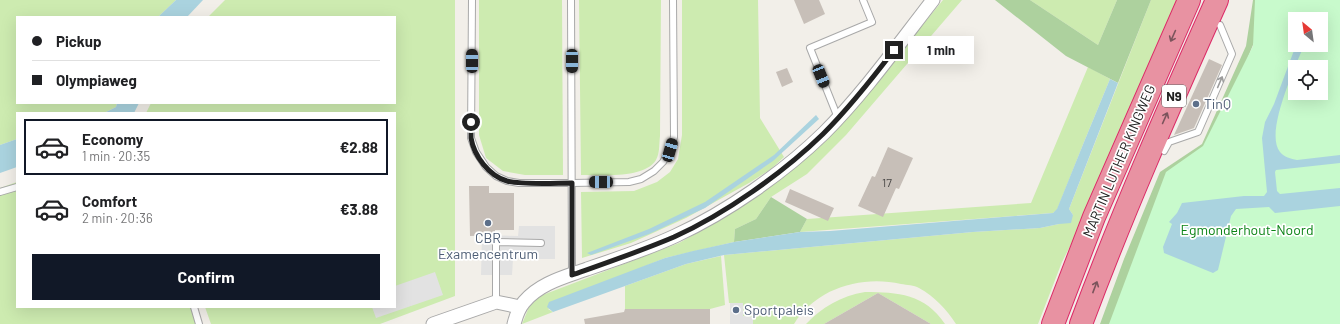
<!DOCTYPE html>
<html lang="en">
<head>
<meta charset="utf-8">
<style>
	:root { --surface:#fff; --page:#f6f6f6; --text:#202124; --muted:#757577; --line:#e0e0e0; --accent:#111827 }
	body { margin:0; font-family:Barlow,sans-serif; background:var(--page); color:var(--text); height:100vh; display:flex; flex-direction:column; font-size:15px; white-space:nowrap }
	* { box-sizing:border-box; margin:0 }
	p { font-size:13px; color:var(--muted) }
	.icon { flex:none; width:22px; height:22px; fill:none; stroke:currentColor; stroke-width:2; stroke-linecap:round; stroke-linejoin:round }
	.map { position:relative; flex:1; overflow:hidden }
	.details { position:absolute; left:16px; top:112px; width:380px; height:196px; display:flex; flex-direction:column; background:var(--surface); border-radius:0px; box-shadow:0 4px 16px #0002 }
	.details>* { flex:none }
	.banner { position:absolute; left:16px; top:16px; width:380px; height:88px; border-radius:0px; box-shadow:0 4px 16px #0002; display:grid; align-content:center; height:88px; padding:0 16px; background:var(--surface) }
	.needle { width:26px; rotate:331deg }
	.fabs { position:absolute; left:1288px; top:12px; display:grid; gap:8px }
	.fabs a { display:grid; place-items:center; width:40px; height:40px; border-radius:0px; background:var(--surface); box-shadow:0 4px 16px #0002; font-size:20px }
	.end { position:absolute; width:18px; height:18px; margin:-9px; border:5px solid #222; background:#fff; box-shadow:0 0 0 2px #fff }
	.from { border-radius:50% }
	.bubble { position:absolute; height:28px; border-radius:0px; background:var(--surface); box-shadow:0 4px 16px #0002; font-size:13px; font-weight:700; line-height:28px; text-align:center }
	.car { position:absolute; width:12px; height:24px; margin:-12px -6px; border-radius:5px; box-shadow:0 0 3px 1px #0007; background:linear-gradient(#222 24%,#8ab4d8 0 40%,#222 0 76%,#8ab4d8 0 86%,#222 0) }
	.banner b { display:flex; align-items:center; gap:14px; height:38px; font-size:15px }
	.banner b+b { border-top:1px solid var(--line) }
	.banner i { width:10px; height:10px; background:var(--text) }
	ul { padding:7px 0 0; list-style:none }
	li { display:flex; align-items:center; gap:12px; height:56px; margin:0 8px 6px; padding:0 8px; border:2px solid transparent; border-radius:0px }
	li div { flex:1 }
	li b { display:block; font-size:15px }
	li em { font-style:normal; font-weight:700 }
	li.current { border-color:var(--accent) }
	li>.icon { width:36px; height:36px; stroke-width:1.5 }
	.action { display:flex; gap:8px; margin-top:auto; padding:8px 16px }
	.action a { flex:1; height:46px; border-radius:0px; background:var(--accent); color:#fff; font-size:16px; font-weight:700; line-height:46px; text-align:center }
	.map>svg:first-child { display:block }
	.grass { fill:#cdebb0 }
	.forest { fill:#add19e }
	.park { fill:#c8facc; fill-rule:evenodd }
	.parking { fill:#e2e2e2 }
	.water { fill:#aad3df }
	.building { fill:#c7bfb8 }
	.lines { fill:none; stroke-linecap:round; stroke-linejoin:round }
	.lane-casing { stroke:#a9a9a9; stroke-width:8 }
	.street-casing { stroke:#a9a9a9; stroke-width:15 }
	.highway-casing { stroke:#dc2a67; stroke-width:24 }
	.lane { stroke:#fff; stroke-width:6 }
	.street { stroke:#fff; stroke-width:13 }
	.highway { stroke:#e892a2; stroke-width:22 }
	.oneway { stroke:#7b545c }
	.oneway2 { stroke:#9c9c9c }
	.route { stroke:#222; stroke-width:5 }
	.service-dot { fill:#5c6f8a; stroke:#fff; stroke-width:1.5 }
	.labels { text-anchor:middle; stroke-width:3.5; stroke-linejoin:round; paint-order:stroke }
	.number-label { font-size:12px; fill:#4b4948 }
	.shield { fill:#fff; stroke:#646464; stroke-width:1 }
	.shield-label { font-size:13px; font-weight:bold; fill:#222 }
	.service-label { font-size:14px; fill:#4e5e75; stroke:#fff; text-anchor:start }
	.street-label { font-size:14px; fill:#222; stroke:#fff }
	.park-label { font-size:14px; fill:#0c8416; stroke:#fff }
</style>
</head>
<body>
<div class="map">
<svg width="1340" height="324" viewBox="0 0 1340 324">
	<rect width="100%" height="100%" fill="#f2efe9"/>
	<g class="grass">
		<path d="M 0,0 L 176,0 L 158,17 L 17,17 L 17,103 L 117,103 L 116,107 L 104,113 L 17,113 L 17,139 L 0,145 Z"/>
		<path d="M 225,0 L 455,0 L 455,296 L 380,324 L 211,324 L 205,307 L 395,307 L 395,113 L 146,113 L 151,103 L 395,103 L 395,17 L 208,17 Z"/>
		<path d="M 479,0 L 562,0 L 563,175 L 525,175 L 503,171 L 486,158 L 479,135 Z"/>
		<path d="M 579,0 L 661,0 L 660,136 C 659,144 660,153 656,160 C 644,179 600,175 581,175 Z"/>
		<path d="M 682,0 L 758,0 L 760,118 L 784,157 L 771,169 L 749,183 L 686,218 L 631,243 L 582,258 L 581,192 L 634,191 L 657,182 L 670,172 L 678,159 L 682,135 Z"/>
		<path d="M 943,0 L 962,0 L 846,135 L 807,174 L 771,197 L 756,219 L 735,229 L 734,242 L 665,258 L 643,267 L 548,309 L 553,312 L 522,324 L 529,307 L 540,296 L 679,243 L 720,220 L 782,178 L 826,141 L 861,100 Z"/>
		<path d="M 1030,0 L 1117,0 L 1098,45 Z"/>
		<path d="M 1151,0 L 1181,0 L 1084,219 L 1062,262 L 1038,324 L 956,324 C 947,310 934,296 919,288 C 914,285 907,285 901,284 C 862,275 816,288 794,324 L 753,324 L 753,317 L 743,316 L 743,303 L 729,303 L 724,255 L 973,232 L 1040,228 L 1059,224 L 1073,215 L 1069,209 Z"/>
		<path d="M 1088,67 L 1110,79 L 1084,142 L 1057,210 L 1053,213 L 800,232 L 807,219 L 1031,203 Z"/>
		<path d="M 17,182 L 17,307 L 191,307 L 196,324 L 0,324 L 0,188 Z"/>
		<path d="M 721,256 L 725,305 L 710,309 L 625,309 L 625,286 L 686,264 Z"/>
		<path d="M 865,292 C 898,292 925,294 945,324 L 931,324 L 878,293 L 824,324 L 806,324 C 822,307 841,296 865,292 Z"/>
	</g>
	<g class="forest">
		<path d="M 995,0 L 1030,0 L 1098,45 L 1117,0 L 1151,0 L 1118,83 L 1066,56 Z"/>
		<path d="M 1253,0 L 1271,0 L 1141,324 L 1100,324 L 1124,259 L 1160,172 L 1202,144 L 1246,46 Z"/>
		<path d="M 771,197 L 807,219 L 800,232 L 734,242 L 735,229 L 756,219 Z"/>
	</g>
	<path class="park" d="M 1255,0 L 1340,0 L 1340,324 L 1109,324 L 1166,172 L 1203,146 L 1253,46 ZM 1295,19 L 1321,19 L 1321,45 L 1295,45 ZM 1295,67 L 1321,67 L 1321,93 L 1295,93 Z"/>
	<g class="parking">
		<path d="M 519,226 L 555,226 L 555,259 L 513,259 L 512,275 L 481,275 L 482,235 L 518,236 Z"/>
		<path d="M 435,272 L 443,295 L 376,318 L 372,307 L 395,307 L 395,286 Z"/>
		<path d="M 730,303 L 743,303 L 743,316 L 753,317 L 753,324 L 730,324 Z"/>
	</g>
	<g class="water">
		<path d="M 176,0 L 203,0 L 187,17 L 158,17 Z"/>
		<path d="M 1296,45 L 1304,45 C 1296,66 1264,133 1280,152 C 1284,157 1291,159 1297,160 L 1340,155 L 1340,163 L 1276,170 L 1275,172 L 1277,191 L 1280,194 L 1340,188 L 1340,206 L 1275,213 L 1269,207 L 1236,209 L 1231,216 L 1218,270 L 1213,273 L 1164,253 L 1163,247 L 1172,224 L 1169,222 L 1177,213 L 1182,203 L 1244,196 L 1264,196 L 1267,192 L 1262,138 L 1265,122 L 1274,104 Z"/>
		<path d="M 1110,79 L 1118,83 L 1069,209 L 1073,215 L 1071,223 L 1059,224 L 1040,228 L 973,232 L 724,255 L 686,264 L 553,312 L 547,307 L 549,302 L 665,258 L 693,251 L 734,242 L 800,232 L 830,231 L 1053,213 L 1057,209 L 1084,142 Z"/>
		<path d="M 117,103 L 139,103 L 134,113 L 104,113 L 116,107 Z"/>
		<path d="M 816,115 L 819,119 L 773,161 L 705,208 L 649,234 L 591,255 L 587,253 L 649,229 L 705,202 L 774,155 Z"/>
		<path d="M 17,139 L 17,167 L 0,173 L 0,145 Z"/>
	</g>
	<g class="building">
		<path d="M 794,0 L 819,0 L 825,14 L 804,24 Z"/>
		<path d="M 1209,59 L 1222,65 L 1194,128 L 1174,135 Z"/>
		<path d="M 787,68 L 793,82 L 782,87 L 776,72 Z"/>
		<path d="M 888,147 L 913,158 L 899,189 L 896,188 L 883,217 L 858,206 L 872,176 L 875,177 Z"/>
		<path d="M 469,186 L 489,186 L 489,193 L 514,193 L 514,230 L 495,230 L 495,235 L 470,236 Z"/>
		<path d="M 790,189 L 834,208 L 828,221 L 785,202 Z"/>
		<path d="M 878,293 L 931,324 L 824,324 Z"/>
		<path d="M 625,309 L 710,309 L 710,324 L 585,324 L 584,319 L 624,312 Z"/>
	</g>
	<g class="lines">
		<defs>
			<g id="lane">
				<path d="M 472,0 L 471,138 L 476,152 L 486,167 L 496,176 L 507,181 L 519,183 L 572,183 L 629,182 L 641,179 L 654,171 L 663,162 L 670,150 L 674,137 L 673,0"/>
				<path d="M 571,0 L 572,275"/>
				<path d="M 838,118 L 810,48 L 872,22 L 863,0"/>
				<path d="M 1164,151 L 1169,142 L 1198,132 L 1232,54 L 1220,25"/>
				<path d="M 0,192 L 17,187"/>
				<path d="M 496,302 L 496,242 L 541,243"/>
				<path d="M 194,307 L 199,324"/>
			</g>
			<g id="street">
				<path d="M 433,324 L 496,302 L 520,307"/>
				<path d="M 514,324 C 516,316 518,309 524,302 C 540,283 565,277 587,269 C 617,259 647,249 675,236 C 727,212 783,173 824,133 C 864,93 898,45 933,0"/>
			</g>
			<g id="highway">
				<path d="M 1053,324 L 1094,217 L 1189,0"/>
				<path d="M 1081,324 C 1122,214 1169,107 1217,0"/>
			</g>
		</defs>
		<use href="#lane" class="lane-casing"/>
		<use href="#street" class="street-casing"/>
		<use href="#highway" class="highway-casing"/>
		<use href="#lane" class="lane"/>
		<use href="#street" class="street"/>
		<use href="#highway" class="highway"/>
	</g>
	<defs><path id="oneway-shaft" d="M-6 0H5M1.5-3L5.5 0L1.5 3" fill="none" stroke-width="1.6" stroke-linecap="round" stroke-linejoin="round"/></defs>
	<g class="oneway">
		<use href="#oneway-shaft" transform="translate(1173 36) rotate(114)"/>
		<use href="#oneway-shaft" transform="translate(1165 118) rotate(-66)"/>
		<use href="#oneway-shaft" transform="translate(1095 287) rotate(-69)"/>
	</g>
	<use class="oneway2" href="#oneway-shaft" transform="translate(1220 82) rotate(-67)"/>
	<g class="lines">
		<path class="route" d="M 471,122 C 471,127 471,133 471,138 C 474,156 489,176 507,181 C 523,185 555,183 572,183 L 572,275 C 606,263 641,251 674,237 C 725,214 783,173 823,134 C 849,108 872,79 894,50"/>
	</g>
	<g class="service-dot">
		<circle cx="1196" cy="104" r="4"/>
		<circle cx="488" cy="223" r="4"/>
		<circle cx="736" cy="310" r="4"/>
	</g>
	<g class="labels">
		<g class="number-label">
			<text x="887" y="187">17</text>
		</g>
		<rect class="shield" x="1162" y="85" width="24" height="22" rx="3"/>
		<g class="shield-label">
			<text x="1174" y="101">N9</text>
		</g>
		<g class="service-label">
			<text x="1204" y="109">TinQ</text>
			<text x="488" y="243" text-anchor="middle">CBR<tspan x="488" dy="16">Examencentrum</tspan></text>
			<text x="744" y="315">Sportpaleis</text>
		</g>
		<g class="street-label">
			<text transform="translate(1119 161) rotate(-67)" y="5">MARTIN LUTHER KINGWEG</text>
		</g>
		<g class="park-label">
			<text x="1247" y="235">Egmonderhout-Noord</text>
		</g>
	</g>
</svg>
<div class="fabs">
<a><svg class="needle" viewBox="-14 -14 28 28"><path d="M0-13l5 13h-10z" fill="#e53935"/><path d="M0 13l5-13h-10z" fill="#757577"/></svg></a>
<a><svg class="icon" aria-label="locate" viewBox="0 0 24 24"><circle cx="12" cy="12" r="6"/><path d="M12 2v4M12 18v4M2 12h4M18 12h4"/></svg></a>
</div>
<i class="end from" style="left:471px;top:122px"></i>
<i class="end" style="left:894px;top:50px"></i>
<div class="bubble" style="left:908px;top:36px;width:66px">1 min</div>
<i class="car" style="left:472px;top:61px;rotate:0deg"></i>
<i class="car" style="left:572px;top:61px;rotate:180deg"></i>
<i class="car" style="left:821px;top:76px;rotate:158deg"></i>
<i class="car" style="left:670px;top:150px;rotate:16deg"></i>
<i class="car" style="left:601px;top:182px;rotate:270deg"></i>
<div class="banner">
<b><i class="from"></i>Pickup</b>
<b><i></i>Olympiaweg</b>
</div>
<section class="details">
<ul>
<li class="current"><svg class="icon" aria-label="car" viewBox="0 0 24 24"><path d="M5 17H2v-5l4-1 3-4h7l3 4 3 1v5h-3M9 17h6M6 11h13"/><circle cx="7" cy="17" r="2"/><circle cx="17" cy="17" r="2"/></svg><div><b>Economy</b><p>1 min · 20:35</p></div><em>€2.88</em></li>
<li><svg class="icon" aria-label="car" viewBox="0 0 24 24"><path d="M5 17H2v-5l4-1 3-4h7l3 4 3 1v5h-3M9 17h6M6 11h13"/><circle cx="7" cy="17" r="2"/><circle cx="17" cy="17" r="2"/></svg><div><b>Comfort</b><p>2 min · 20:36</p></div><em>€3.88</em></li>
</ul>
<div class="action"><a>Confirm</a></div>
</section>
</div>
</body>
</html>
